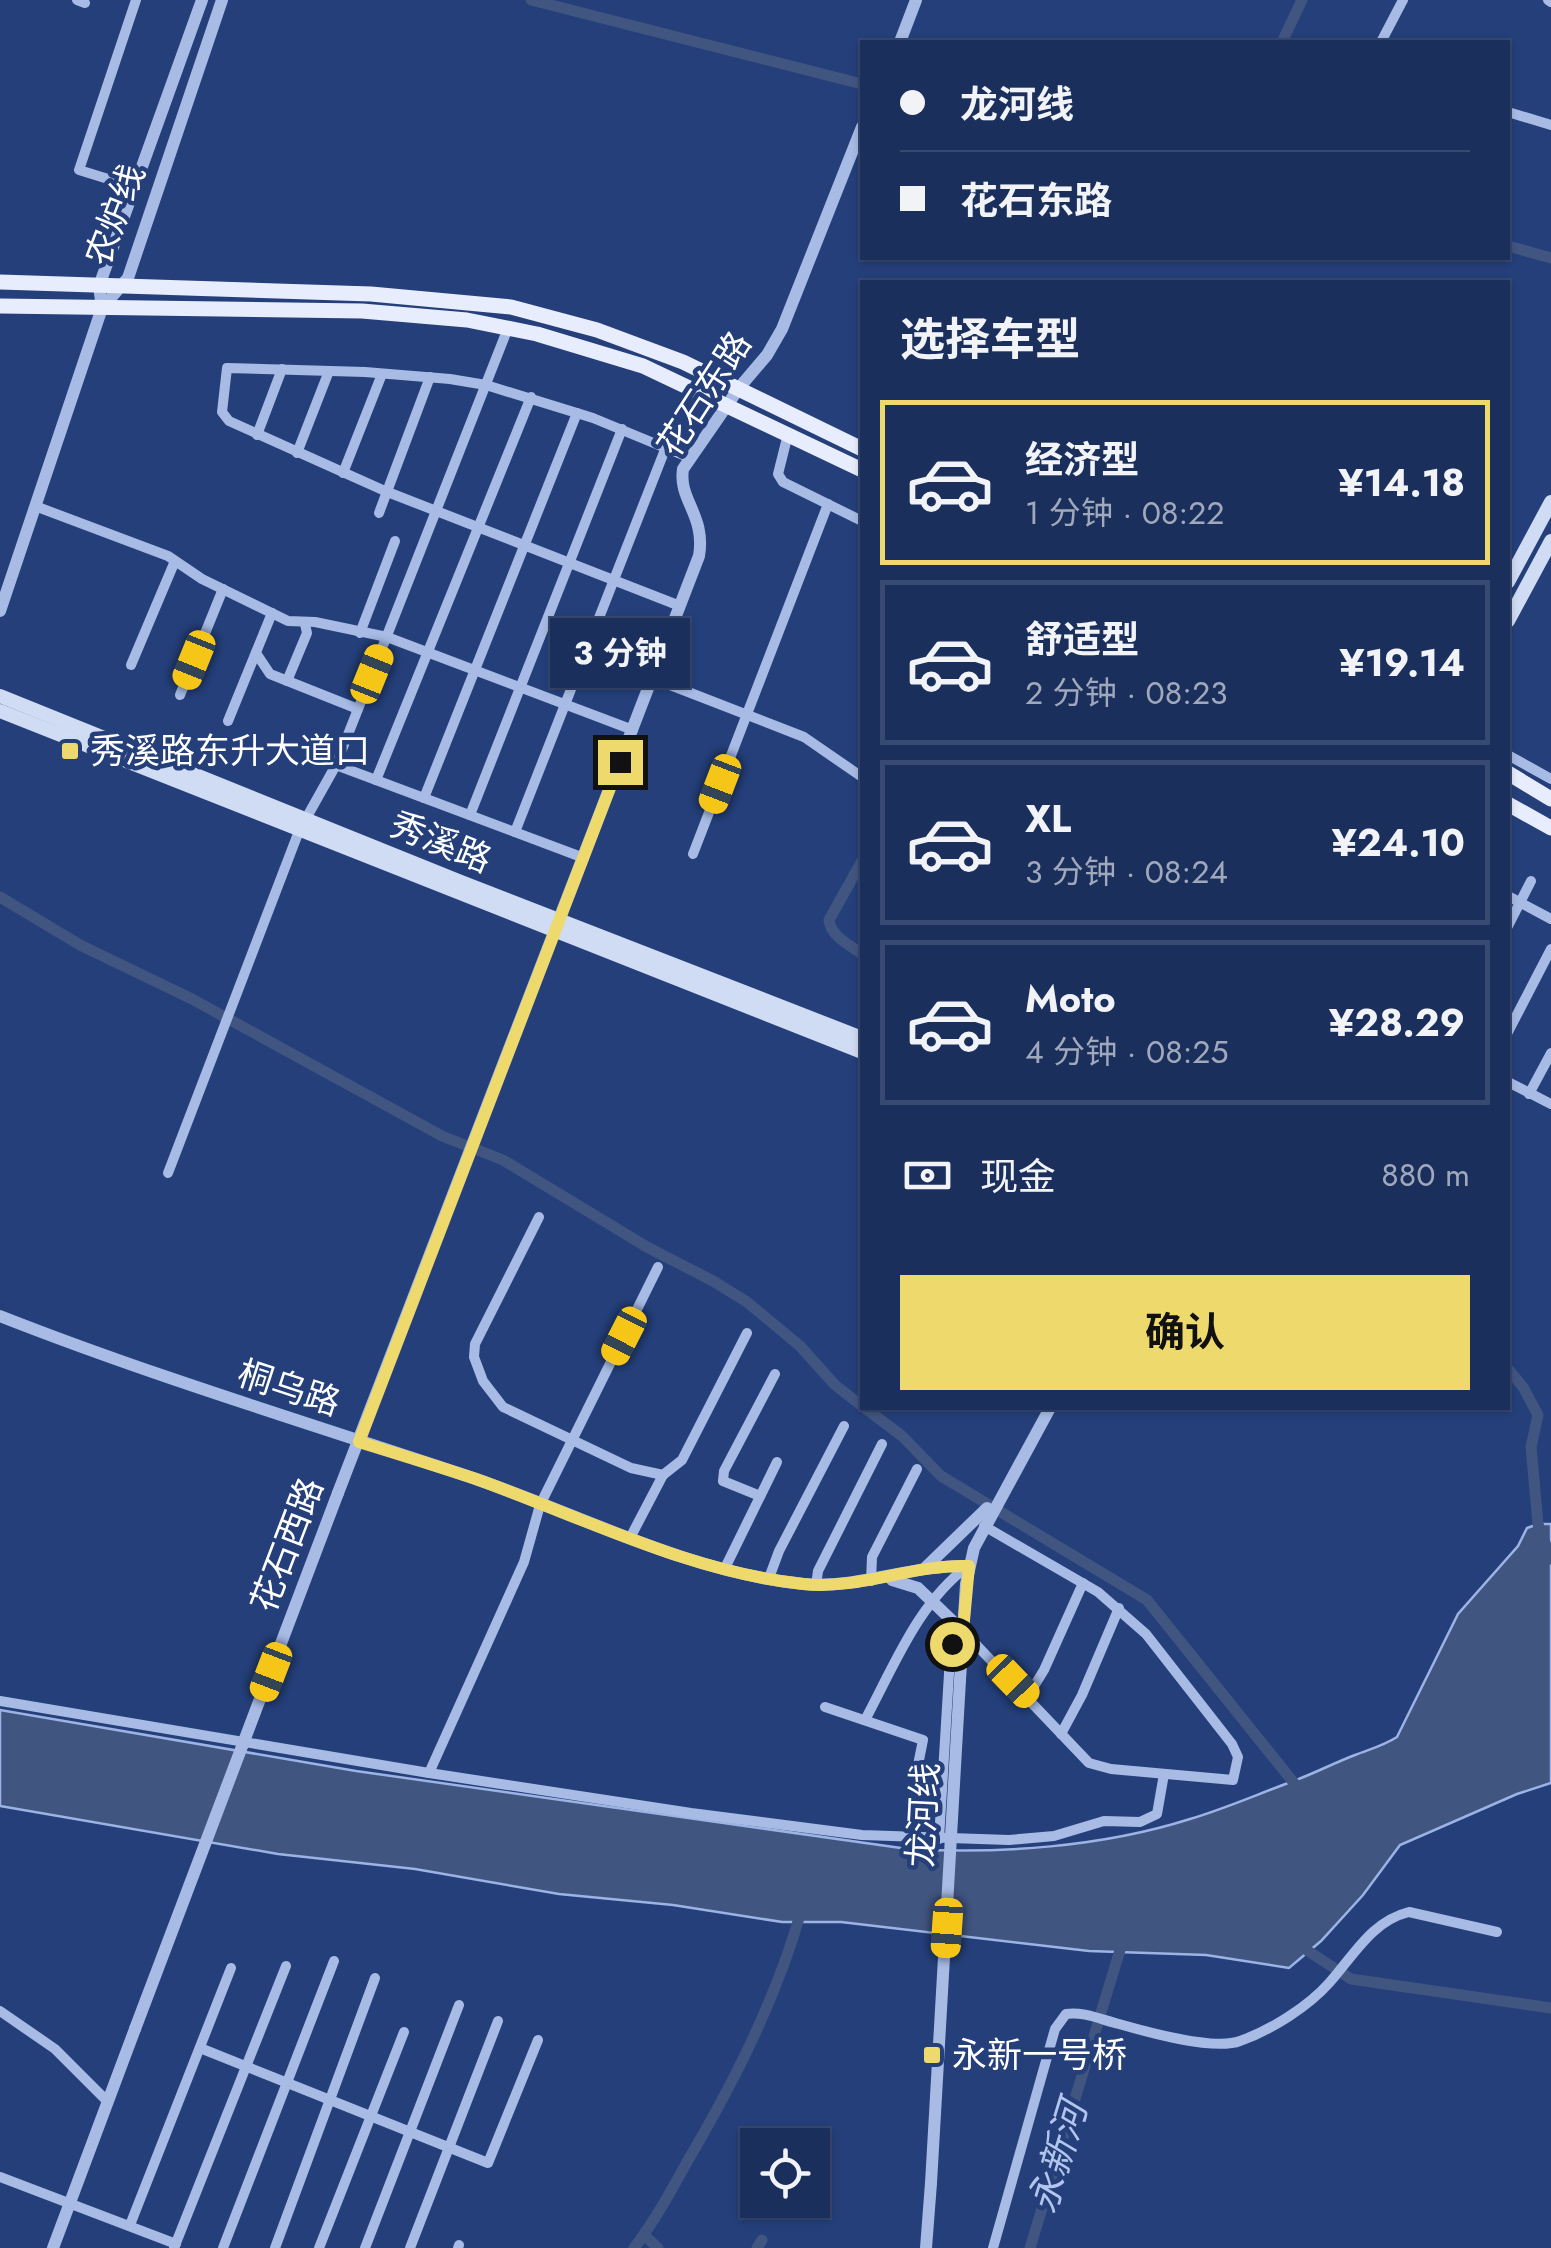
<!DOCTYPE html>
<html lang="zh">
<head>
<meta charset="utf-8">
<style>
	:root { --surface:#1b2f5c; --page:#283b65; --text:#f1f3f6; --muted:#a0a9bb; --line:#394a72; --accent:#eed96c }
	body { margin:0; font-family:Jost,"Noto Sans SC",sans-serif; background:var(--page); color:var(--text); height:100vh; display:flex; flex-direction:column; font-size:38px; white-space:nowrap }
	* { box-sizing:border-box; margin:0 }
	p { font-size:32px; color:var(--muted) }
	.icon { flex:none; width:55px; height:55px; fill:none; stroke:currentColor; stroke-width:2; stroke-linecap:round; stroke-linejoin:round }
	.map { position:relative; flex:1; overflow:hidden }
	.side { position:absolute; left:860px; top:280px; width:650px; height:1130px; display:flex; flex-direction:column; background:var(--surface); border-radius:0px; box-shadow:0 2px 8px #0004,0 0 0 2px var(--line) }
	.side>* { flex:none }
	.hud { position:absolute; left:860px; top:40px; width:650px; height:220px; border-radius:0px; box-shadow:0 2px 8px #0004,0 0 0 2px var(--line); display:grid; align-content:center; height:220px; padding:0 40px; background:var(--surface) }
	.fabs { position:absolute; left:740px; top:2128px; display:grid; gap:20px }
	.fabs a { display:grid; place-items:center; width:90px; height:90px; border-radius:0px; background:var(--surface); box-shadow:0 2px 8px #0004,0 0 0 2px var(--line); font-size:50px }
	.end { position:absolute; width:45px; height:45px; margin:-22px; border:12px solid #eed96c; background:#111; box-shadow:0 0 0 5px #111 }
	.from { border-radius:50% }
	.bubble { position:absolute; height:70px; border-radius:0px; background:var(--surface); box-shadow:0 2px 8px #0004,0 0 0 2px var(--line); font-size:32px; font-weight:700; line-height:70px; text-align:center }
	.car { position:absolute; width:30px; height:60px; margin:-30px -15px; border-radius:12px; box-shadow:0 0 8px 2px #0007; background:linear-gradient(#f5c518 24%,#345 0 40%,#f5c518 0 76%,#345 0 86%,#f5c518 0) }
	.hud b { display:flex; align-items:center; gap:35px; height:95px; font-size:38px }
	.hud b+b { border-top:2px solid var(--line) }
	.hud i { width:25px; height:25px; background:var(--text) }
	ul { padding:0; list-style:none }
	li { display:flex; align-items:center; gap:30px; height:165px; margin:0 20px 15px; padding:0 20px; border:5px solid var(--line); border-radius:0px }
	li div { flex:1 }
	li b { display:block; font-size:38px }
	li em { font-style:normal; font-weight:700 }
	li.on { border-color:var(--accent) }
	li>.icon { width:90px; height:90px; stroke-width:1.5 }
	h2 { padding:0 40px; font-size:45px; line-height:120px }
	.pay { display:flex; align-items:center; gap:25px; height:110px; padding:0 40px; font-size:38px }
	.pay p { margin-inline-start:auto }
	.primary-button { display:flex; gap:20px; margin-top:auto; padding:20px 40px }
	.primary-button a { flex:1; height:115px; border-radius:0px; background:var(--accent); color:#111; font-size:40px; font-weight:700; line-height:115px; text-align:center }
	.map>svg:first-child { display:block }
	.water { fill:#415581; stroke:#9cb4e5; stroke-width:2.5 }
	.lines { fill:none; stroke-linecap:round; stroke-linejoin:round }
	.canal { stroke:#415581; stroke-width:11 }
	.minor { stroke:#a7bbe4; stroke-width:10 }
	.tertiary { stroke:#a7bbe4; stroke-width:12 }
	.secondary { stroke:#d0dbf4; stroke-width:14 }
	.primary { stroke:#e7edfc; stroke-width:15 }
	.tertiary-bridge { stroke:#a7bbe4; stroke-width:12 }
	.route { stroke:#eed96c; stroke-width:12 }
	.poi-dot { fill:#eed96c; stroke:#243f7a; stroke-width:4 }
	.labels { text-anchor:middle; stroke-width:9; stroke-linejoin:round; paint-order:stroke }
	.street-label { font-size:35px; fill:#fff; stroke:#243f7a }
	.poi-label { font-size:35px; fill:#fff; stroke:#243f7a; text-anchor:start }
	.water-label { font-size:38px; font-style:italic; fill:#b2c5ec; stroke:#243f7a }
</style>
</head>
<body>
<div class="map">
<svg width="1551" height="2248" viewBox="0 0 1551 2248">
	<rect width="100%" height="100%" fill="#243f7a"/>
	<path class="water" d="M 1538,1524 L 1551,1524 L 1551,1783 L 1517,1794 L 1400,1845 L 1363,1895 L 1321,1941 L 1289,1968 L 1206,1955 L 1089,1951 L 841,1922 L 782,1922 L 673,1905 L 559,1894 L 415,1869 L 278,1854 L 0,1806 L 0,1710 L 356,1771 L 908,1849 C 1000,1854 1102,1847 1190,1819 C 1224,1809 1258,1794 1291,1782 C 1313,1774 1334,1763 1355,1755 C 1370,1749 1383,1746 1397,1737 L 1458,1614 L 1518,1546 L 1527,1528 Z"/>
	<g class="lines">
		<g class="canal">
			<path d="M 531,0 L 862,84"/>
			<path d="M 1282,42 L 1302,0"/>
			<path d="M 1508,246 L 1551,258"/>
			<path d="M 862,861 L 829,920 C 831,937 850,945 862,954"/>
			<path d="M 0,897 L 80,945 L 192,999 L 442,1136 L 503,1160 L 647,1247 L 713,1281 L 747,1302 L 800,1346 L 835,1385 L 862,1406"/>
			<path d="M 1508,1369 L 1523,1387 L 1538,1415 L 1531,1447 L 1538,1524 L 1551,1559"/>
			<path d="M 865,1408 L 902,1436 L 941,1476 L 1147,1600 L 1302,1793"/>
			<path d="M 1301,1941 L 1308,1951 L 1351,1979 L 1551,2008"/>
			<path d="M 644,2235 L 658,2248"/>
			<path d="M 634,2248 C 654,2222 671,2191 687,2162 C 734,2082 777,1998 802,1908"/>
			<path d="M 757,2248 L 762,2240"/>
			<path d="M 1030,2248 L 1123,1940"/>
		</g>
		<g class="minor">
			<path d="M 77,0 L 85,3"/>
			<path d="M 1548,0 L 1551,2"/>
			<path d="M 1381,42 L 1403,0"/>
			<path d="M 1508,112 L 1551,125"/>
			<path d="M 134,187 L 79,170 L 136,0"/>
			<path d="M 788,434 L 778,474 L 783,482 L 862,521"/>
			<path d="M 257,435 L 282,369"/>
			<path d="M 297,453 L 329,371"/>
			<path d="M 343,473 L 382,374"/>
			<path d="M 35,506 L 168,556 L 202,579 L 288,621 L 315,622 L 387,637 L 633,730"/>
			<path d="M 379,513 L 430,377"/>
			<path d="M 680,606 L 385,491 L 229,421 L 222,412 L 227,368 L 365,372 L 450,379 L 486,385 L 593,418 L 690,458"/>
			<path d="M 360,633 L 395,541"/>
			<path d="M 256,653 L 270,674 L 358,709"/>
			<path d="M 131,665 L 175,561"/>
			<path d="M 652,678 L 804,737 L 862,777"/>
			<path d="M 287,681 L 307,633 L 305,624"/>
			<path d="M 180,695 L 223,589"/>
			<path d="M 228,721 L 272,613"/>
			<path d="M 1508,755 L 1551,779"/>
			<path d="M 336,765 L 584,858"/>
			<path d="M 376,780 L 531,397"/>
			<path d="M 424,798 L 577,413"/>
			<path d="M 470,815 L 622,429"/>
			<path d="M 515,832 L 666,447"/>
			<path d="M 693,854 L 828,504"/>
			<path d="M 1508,896 L 1551,919"/>
			<path d="M 1508,926 L 1531,881"/>
			<path d="M 1508,1032 L 1551,949"/>
			<path d="M 1508,1082 L 1551,1104"/>
			<path d="M 1529,1094 L 1551,1053"/>
			<path d="M 168,1173 L 299,831 L 336,765 L 508,328"/>
			<path d="M 539,1217 L 475,1344 L 474,1357 L 483,1381 L 503,1407 L 631,1468 L 663,1475 L 682,1460 L 747,1333"/>
			<path d="M 760,1496 L 723,1481 L 724,1471 L 775,1374"/>
			<path d="M 630,1538 L 663,1475"/>
			<path d="M 725,1568 L 777,1462"/>
			<path d="M 769,1578 L 779,1551 L 844,1426"/>
			<path d="M 871,1581 L 872,1557 L 917,1469"/>
			<path d="M 816,1585 L 818,1571 L 882,1444"/>
			<path d="M 1028,1696 L 1044,1670 L 1083,1583"/>
			<path d="M 0,1701 L 429,1773 L 691,1813 L 862,1835 L 1009,1840 L 1054,1836 L 1104,1821 L 1140,1822 L 1157,1814 L 1164,1774"/>
			<path d="M 825,1707 L 923,1740 L 916,1775"/>
			<path d="M 865,1720 C 894,1666 918,1603 968,1566"/>
			<path d="M 1061,1734 L 1082,1695 L 1119,1608"/>
			<path d="M 429,1773 L 524,1562 L 540,1505 L 658,1267"/>
			<path d="M 939,1839 L 950,1657 L 955,1636 L 963,1631 L 1089,1763 L 1111,1769 L 1233,1780 L 1238,1757 L 1232,1744 L 1146,1634 L 1098,1592 L 984,1526"/>
			<path d="M 0,2011 L 55,2049 L 108,2102"/>
			<path d="M 200,2048 L 488,2163 L 538,2040"/>
			<path d="M 0,2177 L 176,2244"/>
			<path d="M 130,2225 L 231,1968"/>
			<path d="M 174,2248 L 286,1966"/>
			<path d="M 223,2248 L 334,1961"/>
			<path d="M 275,2248 L 375,1978"/>
			<path d="M 319,2248 L 404,2032"/>
			<path d="M 365,2248 L 459,2005"/>
			<path d="M 410,2248 L 498,2021"/>
			<path d="M 458,2248 L 459,2245"/>
			<path d="M 993,2248 L 1055,2029 L 1066,2014 C 1083,2011 1102,2020 1119,2024 C 1147,2032 1214,2051 1240,2041 C 1271,2030 1308,2007 1330,1982 C 1354,1955 1372,1921 1409,1912 L 1497,1932"/>
		</g>
		<g class="tertiary">
			<path d="M 900,42 L 916,0"/>
			<path d="M 102,308 L 99,286 L 202,0"/>
			<path d="M 0,611 L 102,308 L 128,278 L 222,0"/>
			<path d="M 0,1316 C 155,1377 315,1425 473,1478 C 581,1515 689,1573 804,1584 C 861,1589 913,1564 969,1566"/>
			<path d="M 338,1493 L 699,556 C 706,515 678,500 683,469 L 739,388 L 767,355 L 782,329 L 862,127"/>
			<path d="M 926,1567 L 987,1508"/>
			<path d="M 892,1580 L 918,1588 L 963,1631"/>
			<path d="M 960,1680 L 966,1584 L 974,1548 L 1050,1408"/>
			<path d="M 53,2248 L 135,2029"/>
			<path d="M 926,2248 L 931,2183"/>
		</g>
		<g class="secondary">
			<path d="M 1508,582 L 1551,502"/>
			<path d="M 1508,621 L 1551,541"/>
			<path d="M 0,696 L 461,882 L 862,1038"/>
			<path d="M 0,711 L 862,1052"/>
		</g>
		<g class="primary">
			<path d="M 0,282 L 371,294 L 511,307 L 597,330 L 683,362 L 862,449"/>
			<path d="M 0,306 L 362,311 L 467,320 L 537,334 L 643,366 L 862,470"/>
			<path d="M 1508,773 L 1551,799"/>
			<path d="M 1508,804 L 1551,828"/>
		</g>
		<g class="tertiary-bridge">
			<path d="M 135,2029 L 338,1493"/>
			<path d="M 931,2183 L 960,1680"/>
		</g>
	</g>
	<g class="lines">
		<path class="route" d="M 620,762 L 359,1442 C 398,1454 437,1466 476,1479 C 582,1517 689,1572 803,1584 C 860,1590 913,1564 969,1566 L 963,1631 L 955,1636 L 952,1644"/>
	</g>
	<g class="poi-dot">
		<rect x="60" y="741" width="20" height="20" rx="5"/>
		<rect x="922" y="2045" width="20" height="20" rx="5"/>
	</g>
	<g class="labels">
		<g class="street-label">
			<text transform="translate(115 215) rotate(-69)" y="12">农炉线</text>
			<text transform="translate(704 394) rotate(-57)" y="12">花石东路</text>
			<text transform="translate(441 842) rotate(22)" y="12">秀溪路</text>
			<text transform="translate(289 1388) rotate(18)" y="12">桐乌路</text>
			<text transform="translate(287 1545) rotate(-69)" y="12">花石西路</text>
			<text transform="translate(923 1815) rotate(-87)" y="12">龙河线</text>
		</g>
		<g class="poi-label">
			<text x="90" y="763">秀溪路东升大道口</text>
			<text x="952" y="2067">永新一号桥</text>
		</g>
		<g class="water-label">
			<text transform="translate(1058 2157) rotate(-73)" y="13">永新河</text>
		</g>
	</g>
</svg>
<div class="fabs">
<a><svg class="icon" aria-label="locate" viewBox="0 0 24 24"><circle cx="12" cy="12" r="6"/><path d="M12 2v4M12 18v4M2 12h4M18 12h4"/></svg></a>
</div>
<i class="end from" style="left:952px;top:1644px"></i>
<i class="end" style="left:620px;top:762px"></i>
<div class="bubble" style="left:550px;top:618px;width:140px">3 分钟</div>
<i class="car" style="left:194px;top:660px;rotate:202deg"></i>
<i class="car" style="left:372px;top:674px;rotate:22deg"></i>
<i class="car" style="left:720px;top:784px;rotate:201deg"></i>
<i class="car" style="left:624px;top:1336px;rotate:207deg"></i>
<i class="car" style="left:271px;top:1672px;rotate:201deg"></i>
<i class="car" style="left:1013px;top:1681px;rotate:136deg"></i>
<i class="car" style="left:947px;top:1928px;rotate:184deg"></i>
<div class="hud">
<b><i class="from"></i>龙河线</b>
<b><i></i>花石东路</b>
</div>
<section class="side">
<h2>选择车型</h2>
<ul>
<li class="on"><svg class="icon" aria-label="car" viewBox="0 0 24 24"><path d="M5 17H2v-5l4-1 3-4h7l3 4 3 1v5h-3M9 17h6M6 11h13"/><circle cx="7" cy="17" r="2"/><circle cx="17" cy="17" r="2"/></svg><div><b>经济型</b><p>1 分钟 · 08:22</p></div><em>¥14.18</em></li>
<li><svg class="icon" aria-label="car" viewBox="0 0 24 24"><path d="M5 17H2v-5l4-1 3-4h7l3 4 3 1v5h-3M9 17h6M6 11h13"/><circle cx="7" cy="17" r="2"/><circle cx="17" cy="17" r="2"/></svg><div><b>舒适型</b><p>2 分钟 · 08:23</p></div><em>¥19.14</em></li>
<li><svg class="icon" aria-label="car" viewBox="0 0 24 24"><path d="M5 17H2v-5l4-1 3-4h7l3 4 3 1v5h-3M9 17h6M6 11h13"/><circle cx="7" cy="17" r="2"/><circle cx="17" cy="17" r="2"/></svg><div><b>XL</b><p>3 分钟 · 08:24</p></div><em>¥24.10</em></li>
<li><svg class="icon" aria-label="car" viewBox="0 0 24 24"><path d="M5 17H2v-5l4-1 3-4h7l3 4 3 1v5h-3M9 17h6M6 11h13"/><circle cx="7" cy="17" r="2"/><circle cx="17" cy="17" r="2"/></svg><div><b>Moto</b><p>4 分钟 · 08:25</p></div><em>¥28.29</em></li>
</ul>
<div class="pay"><svg class="icon" aria-label="cash" viewBox="0 0 24 24"><path d="M3 7h18v10H3z"/><circle cx="12" cy="12" r="2"/></svg>现金<p>880 m</p></div>
<div class="primary-button"><a>确认</a></div>
</section>
</div>
</body>
</html>
